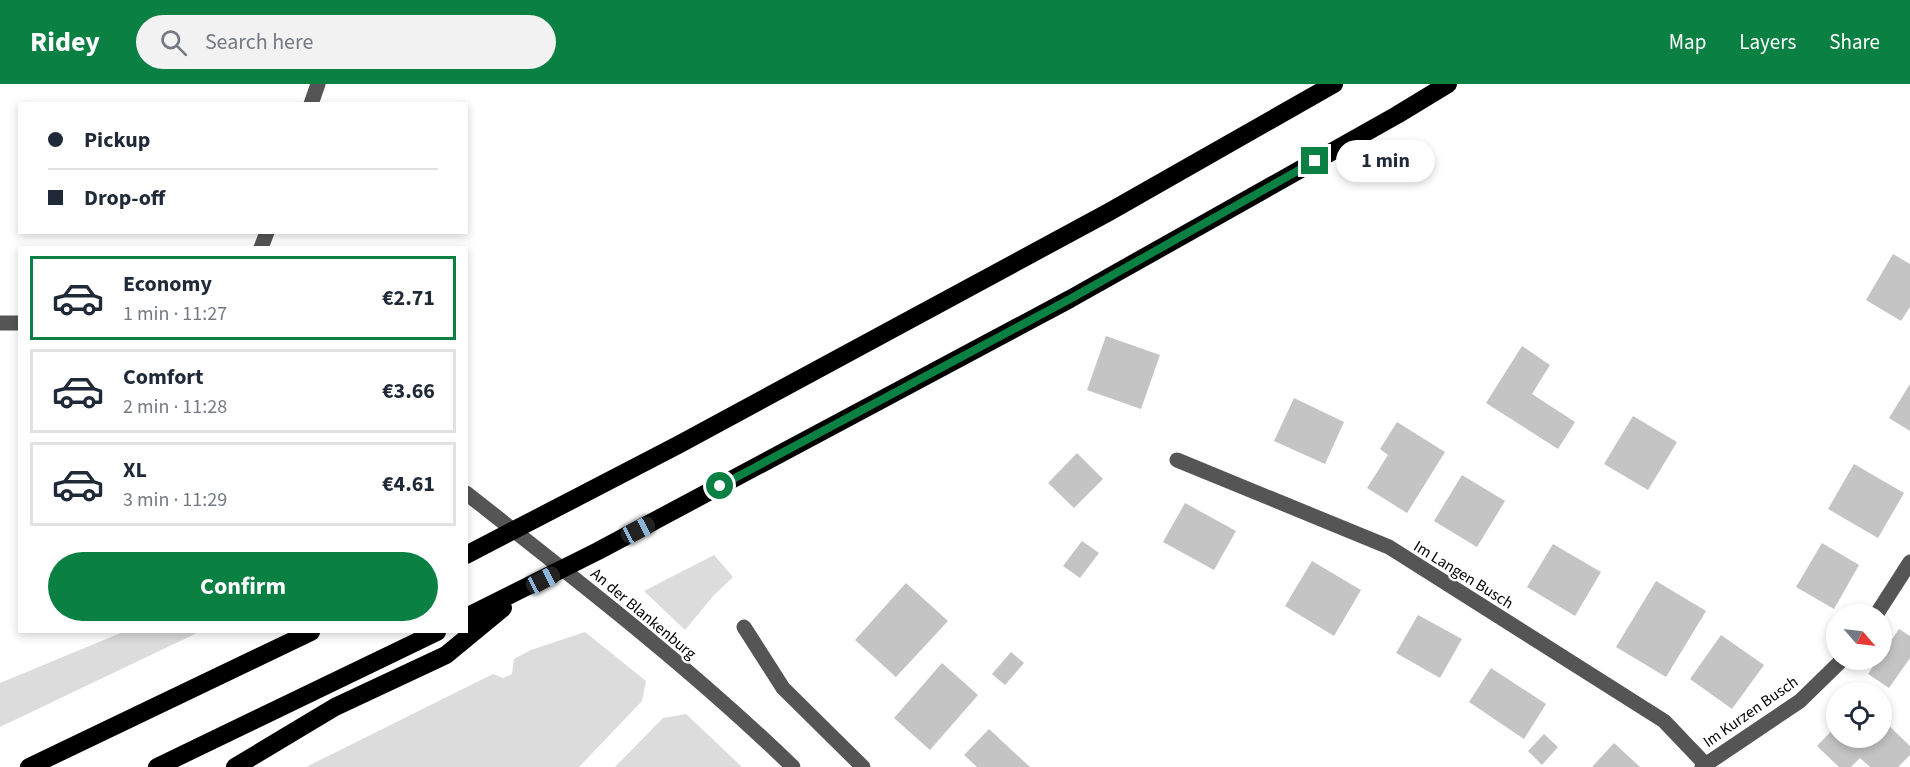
<!DOCTYPE html>
<html lang="en">
<head>
<meta charset="utf-8">
<style>
	:root { --surface:#fff; --page:#f2f2f3; --text:#1f2937; --muted:#747a83; --line:#e0e1e3; --accent:#0b8043 }
	body { margin:0; font-family:"Source Sans 3",sans-serif; background:var(--page); color:var(--text); height:100vh; display:flex; flex-direction:column; font-size:22px; white-space:nowrap }
	* { box-sizing:border-box; margin:0 }
	p { font-size:20px; color:var(--muted) }
	.icon { flex:none; width:33px; height:33px; fill:none; stroke:currentColor; stroke-width:2; stroke-linecap:round; stroke-linejoin:round }
	.map { position:relative; flex:1; overflow:hidden }
	.panel { position:absolute; left:18px; top:162px; width:450px; height:387px; display:flex; flex-direction:column; background:var(--surface); border-radius:0px; box-shadow:0 3px 9px #0003 }
	.panel>* { flex:none }
	.top-card { position:absolute; left:18px; top:18px; width:450px; height:132px; border-radius:0px; box-shadow:0 3px 9px #0003; display:grid; align-content:center; height:132px; padding:0 30px; background:var(--surface) }
	.needle { width:39px; rotate:118deg }
	.buttons { position:absolute; left:1826px; top:520px; display:grid; gap:12px }
	.buttons a { display:grid; place-items:center; width:66px; height:66px; border-radius:50%; background:var(--surface); box-shadow:0 3px 9px #0003; font-size:30px }
	.end { position:absolute; width:27px; height:27px; margin:-14px; border:8px solid #0b8043; background:#fff; box-shadow:0 0 0 3px #fff }
	.from { border-radius:50% }
	.bubble { position:absolute; height:42px; border-radius:21px; background:var(--surface); box-shadow:0 3px 9px #0003; font-size:20px; font-weight:700; line-height:42px; text-align:center }
	.car { position:absolute; width:18px; height:36px; margin:-18px -9px; border-radius:8px; box-shadow:0 0 4px 2px #0007; background:linear-gradient(#222 24%,#8ab4d8 0 40%,#222 0 76%,#8ab4d8 0 86%,#222 0) }
	.top-card b { display:flex; align-items:center; gap:21px; height:57px; font-size:22px }
	.top-card b+b { border-top:2px solid var(--line) }
	.top-card i { width:15px; height:15px; background:var(--text) }
	ul { padding:10px 0 0; list-style:none }
	li { display:flex; align-items:center; gap:18px; height:84px; margin:0 12px 9px; padding:0 18px; border:3px solid var(--line); border-radius:0px }
	li div { flex:1 }
	li b { display:block; font-size:22px }
	li em { font-style:normal; font-weight:700 }
	li.active { border-color:var(--accent) }
	li>.icon { width:54px; height:54px; stroke-width:1.5 }
	.button { display:flex; gap:12px; margin-top:auto; padding:12px 30px }
	.button a { flex:1; height:69px; border-radius:36px; background:var(--accent); color:#fff; font-size:24px; font-weight:700; line-height:69px; text-align:center }
	header { display:flex; align-items:center; gap:36px; box-sizing:border-box; height:84px; padding:0 30px; background:var(--accent); color:#fff }
	header strong { font-size:28px }
	nav { display:flex; gap:33px; margin-inline-start:auto; font-size:21px }
	.search { width:420px; height:54px; background:var(--page); display:flex; align-items:center; gap:15px; box-sizing:border-box; padding:0 21px; border-radius:33px; color:var(--muted); font-size:22px }
	.map>svg:first-child { display:block }
	.green { fill:#dcdcdc }
	.building { fill:#c4c4c4 }
	.lines { fill:none; stroke-linecap:round; stroke-linejoin:round }
	.minor { stroke:#555; stroke-width:15 }
	.highway { stroke:#000; stroke-width:18 }
	.route { stroke:#0b8043; stroke-width:8 }
	.labels { text-anchor:middle; stroke-width:4.5; stroke-linejoin:round; paint-order:stroke }
	.street-label { font-size:16px; fill:#000; stroke:#fff }
</style>
</head>
<body>
<header>
<strong>Ridey</strong>
<div class="search"><svg class="icon" aria-label="search" viewBox="0 0 24 24"><circle cx="10" cy="10" r="6"/><path d="M15 15l6 6"/></svg>Search here</div>
<nav><a>Map</a><a>Layers</a><a>Share</a></nav>
</header>
<div class="map">
<svg width="1910" height="683" viewBox="0 0 1910 683">
	<rect width="100%" height="100%" fill="#fff"/>
	<g class="green">
		<path d="M 714,471 L 733,493 L 714,511 L 685,546 L 644,507 Z"/>
		<path d="M 123,548 L 199,548 L 0,643 L 0,599 Z"/>
		<path d="M 585,548 L 646,597 L 642,617 L 579,683 L 306,683 L 493,590 L 503,594 L 512,590 L 514,575 L 531,566 Z"/>
		<path d="M 686,630 L 742,683 L 615,683 L 663,634 Z"/>
	</g>
	<g class="building">
		<path d="M 1893,170 L 1910,180 L 1910,223 L 1901,237 L 1866,216 Z"/>
		<path d="M 1106,252 L 1160,271 L 1141,325 L 1087,306 Z"/>
		<path d="M 1522,262 L 1550,281 L 1532,310 L 1575,338 L 1558,365 L 1486,319 Z"/>
		<path d="M 1910,300 L 1910,347 L 1889,334 Z"/>
		<path d="M 1294,314 L 1344,338 L 1325,380 L 1274,357 Z"/>
		<path d="M 1633,332 L 1677,358 L 1648,406 L 1604,380 Z"/>
		<path d="M 1397,338 L 1445,368 L 1407,429 L 1367,404 L 1388,371 L 1380,365 Z"/>
		<path d="M 1077,369 L 1103,395 L 1074,424 L 1048,399 Z"/>
		<path d="M 1854,380 L 1904,409 L 1878,454 L 1828,425 Z"/>
		<path d="M 1462,391 L 1505,417 L 1477,463 L 1434,437 Z"/>
		<path d="M 1185,419 L 1236,447 L 1214,486 L 1163,458 Z"/>
		<path d="M 1082,457 L 1099,469 L 1080,494 L 1063,482 Z"/>
		<path d="M 1822,459 L 1859,481 L 1834,525 L 1796,503 Z"/>
		<path d="M 1553,460 L 1601,488 L 1575,532 L 1527,503 Z"/>
		<path d="M 1312,477 L 1361,506 L 1334,552 L 1285,522 Z"/>
		<path d="M 1656,497 L 1706,527 L 1666,593 L 1616,563 Z"/>
		<path d="M 906,499 L 948,537 L 896,593 L 855,556 Z"/>
		<path d="M 1418,531 L 1462,555 L 1440,594 L 1396,569 Z"/>
		<path d="M 1899,545 L 1910,552 L 1910,574 L 1889,604 L 1868,590 L 1877,576 L 1881,576 L 1881,571 Z"/>
		<path d="M 1721,551 L 1764,581 L 1732,625 L 1690,595 Z"/>
		<path d="M 1011,568 L 1024,579 L 1005,601 L 992,590 Z"/>
		<path d="M 942,579 L 978,611 L 930,666 L 894,634 Z"/>
		<path d="M 1491,584 L 1546,620 L 1524,655 L 1469,618 Z"/>
		<path d="M 1881,634 L 1910,662 L 1910,671 L 1898,683 L 1870,683 L 1860,674 L 1851,683 L 1839,683 L 1817,662 L 1836,642 L 1836,654 L 1881,654 Z"/>
		<path d="M 989,645 L 1030,683 L 977,683 L 964,671 Z"/>
		<path d="M 1544,650 L 1558,663 L 1542,681 L 1528,667 Z"/>
		<path d="M 1614,659 L 1640,683 L 1592,683 Z"/>
	</g>
	<g class="lines">
		<g class="minor">
			<path d="M 311,20 L 318,0"/>
			<path d="M 261,164 L 267,148"/>
			<path d="M 0,239 L 20,239"/>
			<path d="M 1177,376 L 1389,463 L 1664,637 L 1705,680"/>
			<path d="M 466,409 C 578,497 691,584 793,683"/>
			<path d="M 1876,531 L 1910,478"/>
			<path d="M 744,543 L 783,604 L 863,683"/>
			<path d="M 1702,683 L 1800,617 L 1842,576"/>
		</g>
		<g class="highway">
			<path d="M 466,471 L 678,361 L 1109,128 L 1334,0"/>
			<path d="M 466,533 L 598,467 L 1070,215 L 1397,31 L 1448,0"/>
			<path d="M 29,683 L 311,548"/>
			<path d="M 157,683 L 437,548"/>
			<path d="M 235,683 L 335,623 L 446,571 L 503,524"/>
		</g>
	</g>
	<g class="lines">
		<path class="route" d="M 720,402 L 1070,215 L 1315,77"/>
	</g>
	<g class="labels">
		<g class="street-label">
			<text transform="translate(1464 490) rotate(32)" y="6">Im Langen Busch</text>
			<text transform="translate(644 529) rotate(40)" y="6">An der Blankenburg</text>
			<text transform="translate(1750 627) rotate(-35)" y="6">Im Kurzen Busch</text>
		</g>
	</g>
</svg>
<div class="buttons">
<a><svg class="needle" viewBox="-14 -14 28 28"><path d="M0-13l5 13h-10z" fill="#e53935"/><path d="M0 13l5-13h-10z" fill="#747a83"/></svg></a>
<a><svg class="icon" aria-label="locate" viewBox="0 0 24 24"><circle cx="12" cy="12" r="6"/><path d="M12 2v4M12 18v4M2 12h4M18 12h4"/></svg></a>
</div>
<i class="end from" style="left:720px;top:402px"></i>
<i class="end" style="left:1315px;top:77px"></i>
<div class="bubble" style="left:1336px;top:56px;width:99px">1 min</div>
<i class="car" style="left:638px;top:446px;rotate:62deg"></i>
<i class="car" style="left:543px;top:496px;rotate:62deg"></i>
<div class="top-card">
<b><i class="from"></i>Pickup</b>
<b><i></i>Drop-off</b>
</div>
<section class="panel">
<ul>
<li class="active"><svg class="icon" aria-label="car" viewBox="0 0 24 24"><path d="M5 17H2v-5l4-1 3-4h7l3 4 3 1v5h-3M9 17h6M6 11h13"/><circle cx="7" cy="17" r="2"/><circle cx="17" cy="17" r="2"/></svg><div><b>Economy</b><p>1 min · 11:27</p></div><em>€2.71</em></li>
<li><svg class="icon" aria-label="car" viewBox="0 0 24 24"><path d="M5 17H2v-5l4-1 3-4h7l3 4 3 1v5h-3M9 17h6M6 11h13"/><circle cx="7" cy="17" r="2"/><circle cx="17" cy="17" r="2"/></svg><div><b>Comfort</b><p>2 min · 11:28</p></div><em>€3.66</em></li>
<li><svg class="icon" aria-label="car" viewBox="0 0 24 24"><path d="M5 17H2v-5l4-1 3-4h7l3 4 3 1v5h-3M9 17h6M6 11h13"/><circle cx="7" cy="17" r="2"/><circle cx="17" cy="17" r="2"/></svg><div><b>XL</b><p>3 min · 11:29</p></div><em>€4.61</em></li>
</ul>
<div class="button"><a>Confirm</a></div>
</section>
</div>
</body>
</html>
